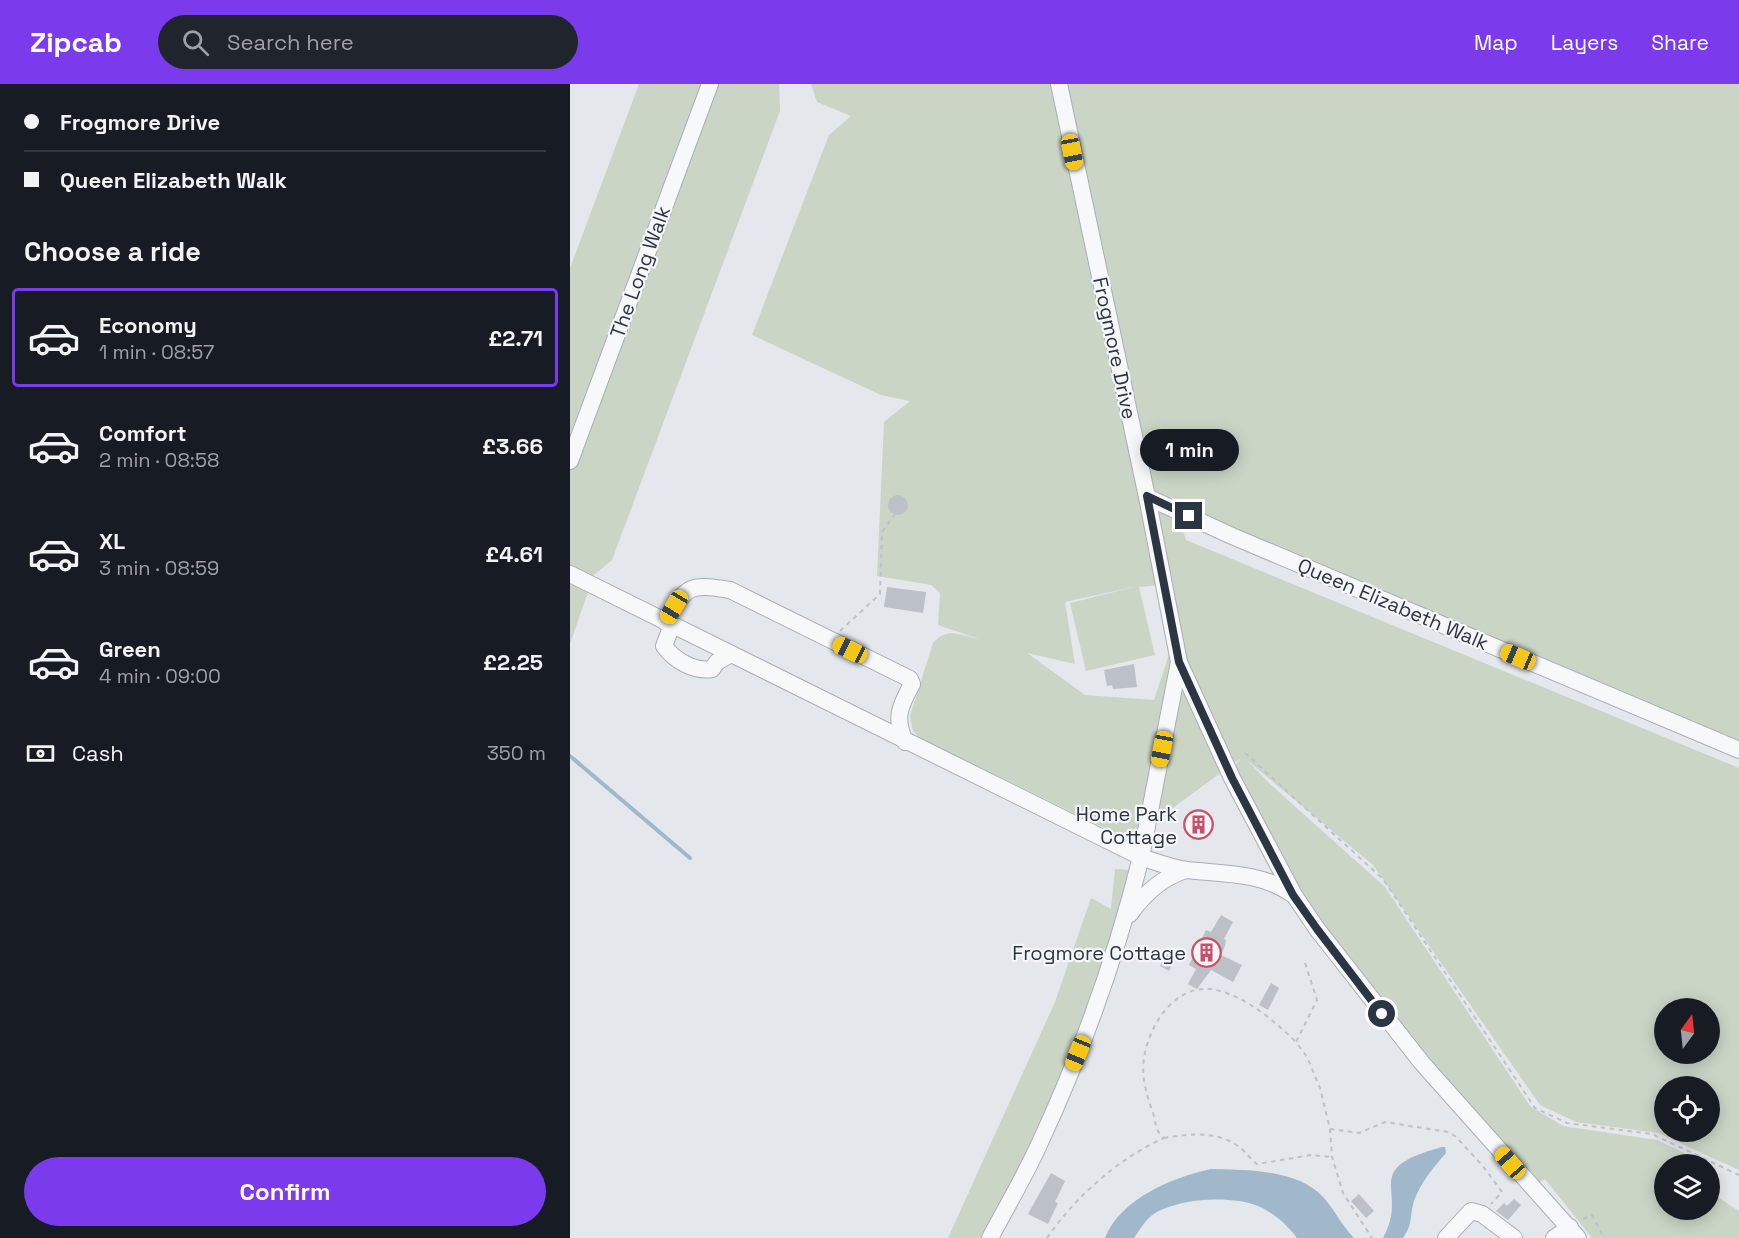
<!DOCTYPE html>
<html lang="en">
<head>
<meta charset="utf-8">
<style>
	:root { --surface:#171b24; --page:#20242c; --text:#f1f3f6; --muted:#9ea1a6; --line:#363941; --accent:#7c3aed }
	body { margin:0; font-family:"Space Grotesk",sans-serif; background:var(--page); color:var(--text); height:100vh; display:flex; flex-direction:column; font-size:22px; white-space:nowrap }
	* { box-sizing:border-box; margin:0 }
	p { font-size:20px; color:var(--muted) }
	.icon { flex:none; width:33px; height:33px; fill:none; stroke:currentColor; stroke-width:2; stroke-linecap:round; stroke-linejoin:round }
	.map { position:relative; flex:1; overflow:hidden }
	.side { display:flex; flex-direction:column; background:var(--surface); width:570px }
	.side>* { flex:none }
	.banner { display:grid; align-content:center; height:132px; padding:0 24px; background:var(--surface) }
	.needle { width:39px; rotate:15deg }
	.buttons { position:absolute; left:1084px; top:914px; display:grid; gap:12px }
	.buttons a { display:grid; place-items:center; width:66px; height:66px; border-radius:50%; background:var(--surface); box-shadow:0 3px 15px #0003; font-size:30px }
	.end { position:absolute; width:27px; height:27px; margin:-14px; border:8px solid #2c3643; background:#fff; box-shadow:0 0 0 3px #fff }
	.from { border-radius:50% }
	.bubble { position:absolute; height:42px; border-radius:21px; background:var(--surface); box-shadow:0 3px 15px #0003; font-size:20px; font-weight:600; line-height:42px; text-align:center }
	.car { position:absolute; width:18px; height:36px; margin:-18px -9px; border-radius:8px; box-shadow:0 0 4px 2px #0007; background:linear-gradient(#f5c518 24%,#345 0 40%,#f5c518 0 76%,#345 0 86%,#f5c518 0) }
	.banner b { display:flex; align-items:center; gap:21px; height:57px; font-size:22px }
	.banner b+b { border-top:2px solid var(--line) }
	.banner i { width:15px; height:15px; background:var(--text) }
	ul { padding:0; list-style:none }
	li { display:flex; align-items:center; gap:18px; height:99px; margin:0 12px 9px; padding:0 12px; border:3px solid transparent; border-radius:6px }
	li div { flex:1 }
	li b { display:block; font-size:22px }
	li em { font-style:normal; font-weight:600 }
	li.active { border-color:var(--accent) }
	li>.icon { width:54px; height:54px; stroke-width:1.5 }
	h2 { padding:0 24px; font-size:27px; line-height:72px }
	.pay { display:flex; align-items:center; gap:15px; height:66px; padding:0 24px; font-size:22px }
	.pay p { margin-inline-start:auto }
	.button { display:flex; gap:12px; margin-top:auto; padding:12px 24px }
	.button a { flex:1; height:69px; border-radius:36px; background:var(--accent); color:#fff; font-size:24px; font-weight:600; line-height:69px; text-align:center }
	header { display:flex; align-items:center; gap:36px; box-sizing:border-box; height:84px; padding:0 30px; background:var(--accent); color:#fff }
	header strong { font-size:28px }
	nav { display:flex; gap:33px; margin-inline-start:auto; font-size:21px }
	.search { width:420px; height:54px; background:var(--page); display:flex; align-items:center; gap:15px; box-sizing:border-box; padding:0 21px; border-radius:33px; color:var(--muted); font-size:22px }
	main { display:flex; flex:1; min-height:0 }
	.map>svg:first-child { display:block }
	.green { fill:#cad5c6; fill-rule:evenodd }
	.water { fill:#a1b7ca }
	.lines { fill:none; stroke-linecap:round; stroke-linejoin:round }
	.stream { stroke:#a1b7ca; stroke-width:4 }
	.building { fill:#bcc1c8 }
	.minor-casing { stroke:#a9aeb5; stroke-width:18 }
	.path { stroke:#bec2c7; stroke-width:2; stroke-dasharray:4.5 4.5; stroke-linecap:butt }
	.minor { stroke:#f7f8fa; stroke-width:16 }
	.route { stroke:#2c3643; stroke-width:8 }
	.labels { text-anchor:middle; stroke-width:4.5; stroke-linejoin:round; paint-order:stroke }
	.street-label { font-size:20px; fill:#2c3643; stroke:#f4f6f9 }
	.poi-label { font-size:20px; fill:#2c3643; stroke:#f4f6f9; text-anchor:end }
</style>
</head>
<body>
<header>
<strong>Zipcab</strong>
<div class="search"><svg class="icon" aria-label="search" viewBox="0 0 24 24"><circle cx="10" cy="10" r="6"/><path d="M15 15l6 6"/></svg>Search here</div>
<nav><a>Map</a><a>Layers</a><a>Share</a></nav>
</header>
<main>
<section class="side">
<div class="banner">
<b><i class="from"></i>Frogmore Drive</b>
<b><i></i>Queen Elizabeth Walk</b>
</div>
<h2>Choose a ride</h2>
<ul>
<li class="active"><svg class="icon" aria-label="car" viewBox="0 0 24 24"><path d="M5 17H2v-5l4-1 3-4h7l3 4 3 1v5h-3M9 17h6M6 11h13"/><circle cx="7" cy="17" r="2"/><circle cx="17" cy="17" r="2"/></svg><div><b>Economy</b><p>1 min · 08:57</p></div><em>£2.71</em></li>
<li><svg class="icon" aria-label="car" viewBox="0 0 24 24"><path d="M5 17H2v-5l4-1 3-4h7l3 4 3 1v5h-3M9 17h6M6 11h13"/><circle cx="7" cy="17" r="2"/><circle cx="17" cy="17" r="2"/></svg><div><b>Comfort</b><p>2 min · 08:58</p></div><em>£3.66</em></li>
<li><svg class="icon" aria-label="car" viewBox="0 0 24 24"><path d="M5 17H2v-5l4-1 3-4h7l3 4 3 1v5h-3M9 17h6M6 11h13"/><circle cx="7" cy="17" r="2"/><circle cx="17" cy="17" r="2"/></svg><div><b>XL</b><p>3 min · 08:59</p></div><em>£4.61</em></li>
<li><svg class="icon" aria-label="car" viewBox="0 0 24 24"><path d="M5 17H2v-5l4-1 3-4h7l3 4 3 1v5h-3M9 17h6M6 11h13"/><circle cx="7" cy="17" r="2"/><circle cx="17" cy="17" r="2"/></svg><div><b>Green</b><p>4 min · 09:00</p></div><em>£2.25</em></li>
</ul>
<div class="pay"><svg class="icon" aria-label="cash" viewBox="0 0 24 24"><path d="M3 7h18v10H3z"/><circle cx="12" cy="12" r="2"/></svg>Cash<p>350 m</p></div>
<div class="button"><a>Confirm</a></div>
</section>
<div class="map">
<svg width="1169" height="1154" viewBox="0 0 1169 1154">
	<rect width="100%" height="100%" fill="#e4e7eb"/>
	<g class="green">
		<path d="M 69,0 L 134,0 L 0,359 L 0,184 Z"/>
		<path d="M 146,0 L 209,0 L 210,27 L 42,476 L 24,491 L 0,560 L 0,386 Z"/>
		<path d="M 241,0 L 1169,0 L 1169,660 L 682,453 L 601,413 L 616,456 L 1169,684 L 1169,1086 L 1088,1049 L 1006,1038 L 970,1021 L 803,781 L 678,677 L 700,700 L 815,803 L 960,1022 L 993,1042 L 1087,1056 L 1137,1080 L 1095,1080 L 1095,1125 L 1140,1125 L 1140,1108 L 1169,1127 L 1169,1154 L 1022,1154 L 975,1095 L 967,1100 L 804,913 L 722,798 L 663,684 L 671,674 L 559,756 L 350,654 L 343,647 L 340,632 L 363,559 C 379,542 390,552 409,555 L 368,541 L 370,509 L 361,501 L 307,492 L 314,338 L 340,317 L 311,311 L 182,251 L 259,51 L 281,32 L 247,18 ZM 590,501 L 603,558 L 584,616 L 515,611 L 457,569 L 505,580 L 495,518 L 568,502 L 500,519 L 516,587 L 585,571 L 569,503 ZM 1095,924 L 1140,924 L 1140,969 L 1095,969 ZM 1095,1002 L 1140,1002 L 1140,1047 L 1095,1047 Z"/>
		<path d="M 545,785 L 562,786 L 536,891 L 459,1071 L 416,1154 L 378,1154 L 485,918 L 521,814 L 541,825 Z"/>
	</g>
	<g class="water">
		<path d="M 872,1063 L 875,1063 L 876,1069 C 863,1084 851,1098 844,1117 C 839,1133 844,1138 833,1154 L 813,1154 C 841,1105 787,1086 872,1063 Z"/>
		<path d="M 641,1085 C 676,1086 728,1085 753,1113 C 765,1126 772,1142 784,1154 L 727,1154 C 717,1141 703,1128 688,1122 C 661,1111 605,1114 581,1132 C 574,1138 569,1147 564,1154 L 535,1154 C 550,1115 603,1093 641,1085 Z"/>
	</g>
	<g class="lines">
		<path class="stream" d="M 0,672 L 120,774"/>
	</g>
	<g class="building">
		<circle cx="328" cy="421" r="10"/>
		<path d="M 317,503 L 356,508 L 353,529 L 314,523 Z"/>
		<path d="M 564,580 L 567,603 L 543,605 L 542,601 L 537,602 L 534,586 Z"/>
		<path d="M 633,729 L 641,745 L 623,756 L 616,738 Z"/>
		<path d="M 651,831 L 663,838 L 654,855 L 656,856 L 655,862 L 651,871 L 672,881 L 663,898 L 641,886 L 627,905 L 618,900 L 626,885 L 619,881 L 636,846 L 641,848 Z"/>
		<path d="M 598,866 L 607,871 L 599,887 L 590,882 Z"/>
		<path d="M 701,899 L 709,904 L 698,926 L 689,921 Z"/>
		<path d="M 481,1089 L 495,1097 L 485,1118 L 488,1119 L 478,1140 L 458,1130 Z"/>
		<path d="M 789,1110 L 804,1127 L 796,1134 L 781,1117 Z"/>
		<path d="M 944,1115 L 951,1121 L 938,1136 L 926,1127 L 934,1119 L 937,1122 Z"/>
	</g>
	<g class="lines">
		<defs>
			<g id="minor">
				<path d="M 489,0 L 577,413 L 609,578 L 662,694 L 724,811 L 747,845 L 852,979 L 1008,1154"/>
				<path d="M 0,377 L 140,0"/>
				<path d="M 577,413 L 662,452 L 1169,666"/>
				<path d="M 0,490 L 571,773 C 546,874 511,971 467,1065 C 453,1095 436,1124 420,1154"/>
				<path d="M 95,538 C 117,502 117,499 160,506 L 340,595 L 342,600 C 330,622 324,633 335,658"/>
				<path d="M 102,541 L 94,562 C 104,576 124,588 142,585 L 147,578 L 161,570"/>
				<path d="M 609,578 L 571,773 C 586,778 601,784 617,786 C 653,790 691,788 722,810"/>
				<path d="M 560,830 C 574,810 593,793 616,786"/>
				<path d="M 876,1154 L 901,1127 L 912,1130 L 944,1154"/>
				<path d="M 984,1154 L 1000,1143"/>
			</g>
		</defs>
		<use href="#minor" class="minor-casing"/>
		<g class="path">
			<path d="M 270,547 L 310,510 L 312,448 L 325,430"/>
			<path d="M 675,669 L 813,795 L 965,1024 L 997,1039 L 1082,1050 L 1169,1091"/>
			<path d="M 735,879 L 747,916 L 726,958 L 737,973 L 750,1004 L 760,1045 L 762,1073 L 773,1109 L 802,1154"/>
			<path d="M 760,1045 L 789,1049 L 815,1038 L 878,1048 L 885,1052 L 912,1081 L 932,1108 L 921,1120"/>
			<path d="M 594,1054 C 616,1050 645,1047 665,1060 C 674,1065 679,1074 687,1080 L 741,1071 L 761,1073"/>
			<path d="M 1013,1135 L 1022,1131 L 1034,1154"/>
			<path d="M 477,1154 C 505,1113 549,1074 594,1054 C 585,1047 586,1039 583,1029 C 577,1012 571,994 574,975 C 578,942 606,897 646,906 C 675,912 706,938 726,958"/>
		</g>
		<use href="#minor" class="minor"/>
	</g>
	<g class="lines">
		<path class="route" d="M 619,432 L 577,412 L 609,578 L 662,694 L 723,811 L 747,845 L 812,930"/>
	</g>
	<defs>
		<symbol id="building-ring" viewBox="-11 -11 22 22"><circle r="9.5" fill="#f4f6f9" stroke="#ca5069" stroke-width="1.5"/><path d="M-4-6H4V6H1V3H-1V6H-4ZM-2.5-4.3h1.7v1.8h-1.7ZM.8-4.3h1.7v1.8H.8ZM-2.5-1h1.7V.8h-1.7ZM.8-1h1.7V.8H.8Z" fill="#ca5069"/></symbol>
	</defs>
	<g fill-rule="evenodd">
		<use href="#building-ring" x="612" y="724" width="33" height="33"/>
		<use href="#building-ring" x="620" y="852" width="33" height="33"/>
	</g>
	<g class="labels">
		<g class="street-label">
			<text transform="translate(70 188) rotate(-70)" y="7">The Long Walk</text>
			<text transform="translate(545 264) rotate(78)" y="7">Frogmore Drive</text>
			<text transform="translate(823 520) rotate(23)" y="7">Queen Elizabeth Walk</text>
		</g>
		<g class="poi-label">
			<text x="607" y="737">Home Park<tspan x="607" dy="23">Cottage</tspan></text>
			<text x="616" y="876">Frogmore Cottage</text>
		</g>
	</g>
</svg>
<div class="buttons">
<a><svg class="needle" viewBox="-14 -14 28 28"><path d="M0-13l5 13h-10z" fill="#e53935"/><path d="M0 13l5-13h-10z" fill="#9ea1a6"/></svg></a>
<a><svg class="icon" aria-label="locate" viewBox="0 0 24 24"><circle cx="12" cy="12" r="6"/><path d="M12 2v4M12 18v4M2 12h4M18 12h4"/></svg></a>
<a><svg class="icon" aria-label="layers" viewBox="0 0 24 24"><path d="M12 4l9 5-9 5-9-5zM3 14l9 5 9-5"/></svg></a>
</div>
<i class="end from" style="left:812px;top:930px"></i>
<i class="end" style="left:619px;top:432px"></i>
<div class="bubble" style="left:570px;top:345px;width:99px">1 min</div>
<i class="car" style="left:502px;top:68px;rotate:169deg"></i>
<i class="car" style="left:104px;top:523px;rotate:211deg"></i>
<i class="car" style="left:280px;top:566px;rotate:296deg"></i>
<i class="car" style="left:948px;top:573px;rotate:293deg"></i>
<i class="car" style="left:592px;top:665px;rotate:191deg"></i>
<i class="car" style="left:508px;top:969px;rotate:202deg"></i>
<i class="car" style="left:940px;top:1079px;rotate:319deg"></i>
</div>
</main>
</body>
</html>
